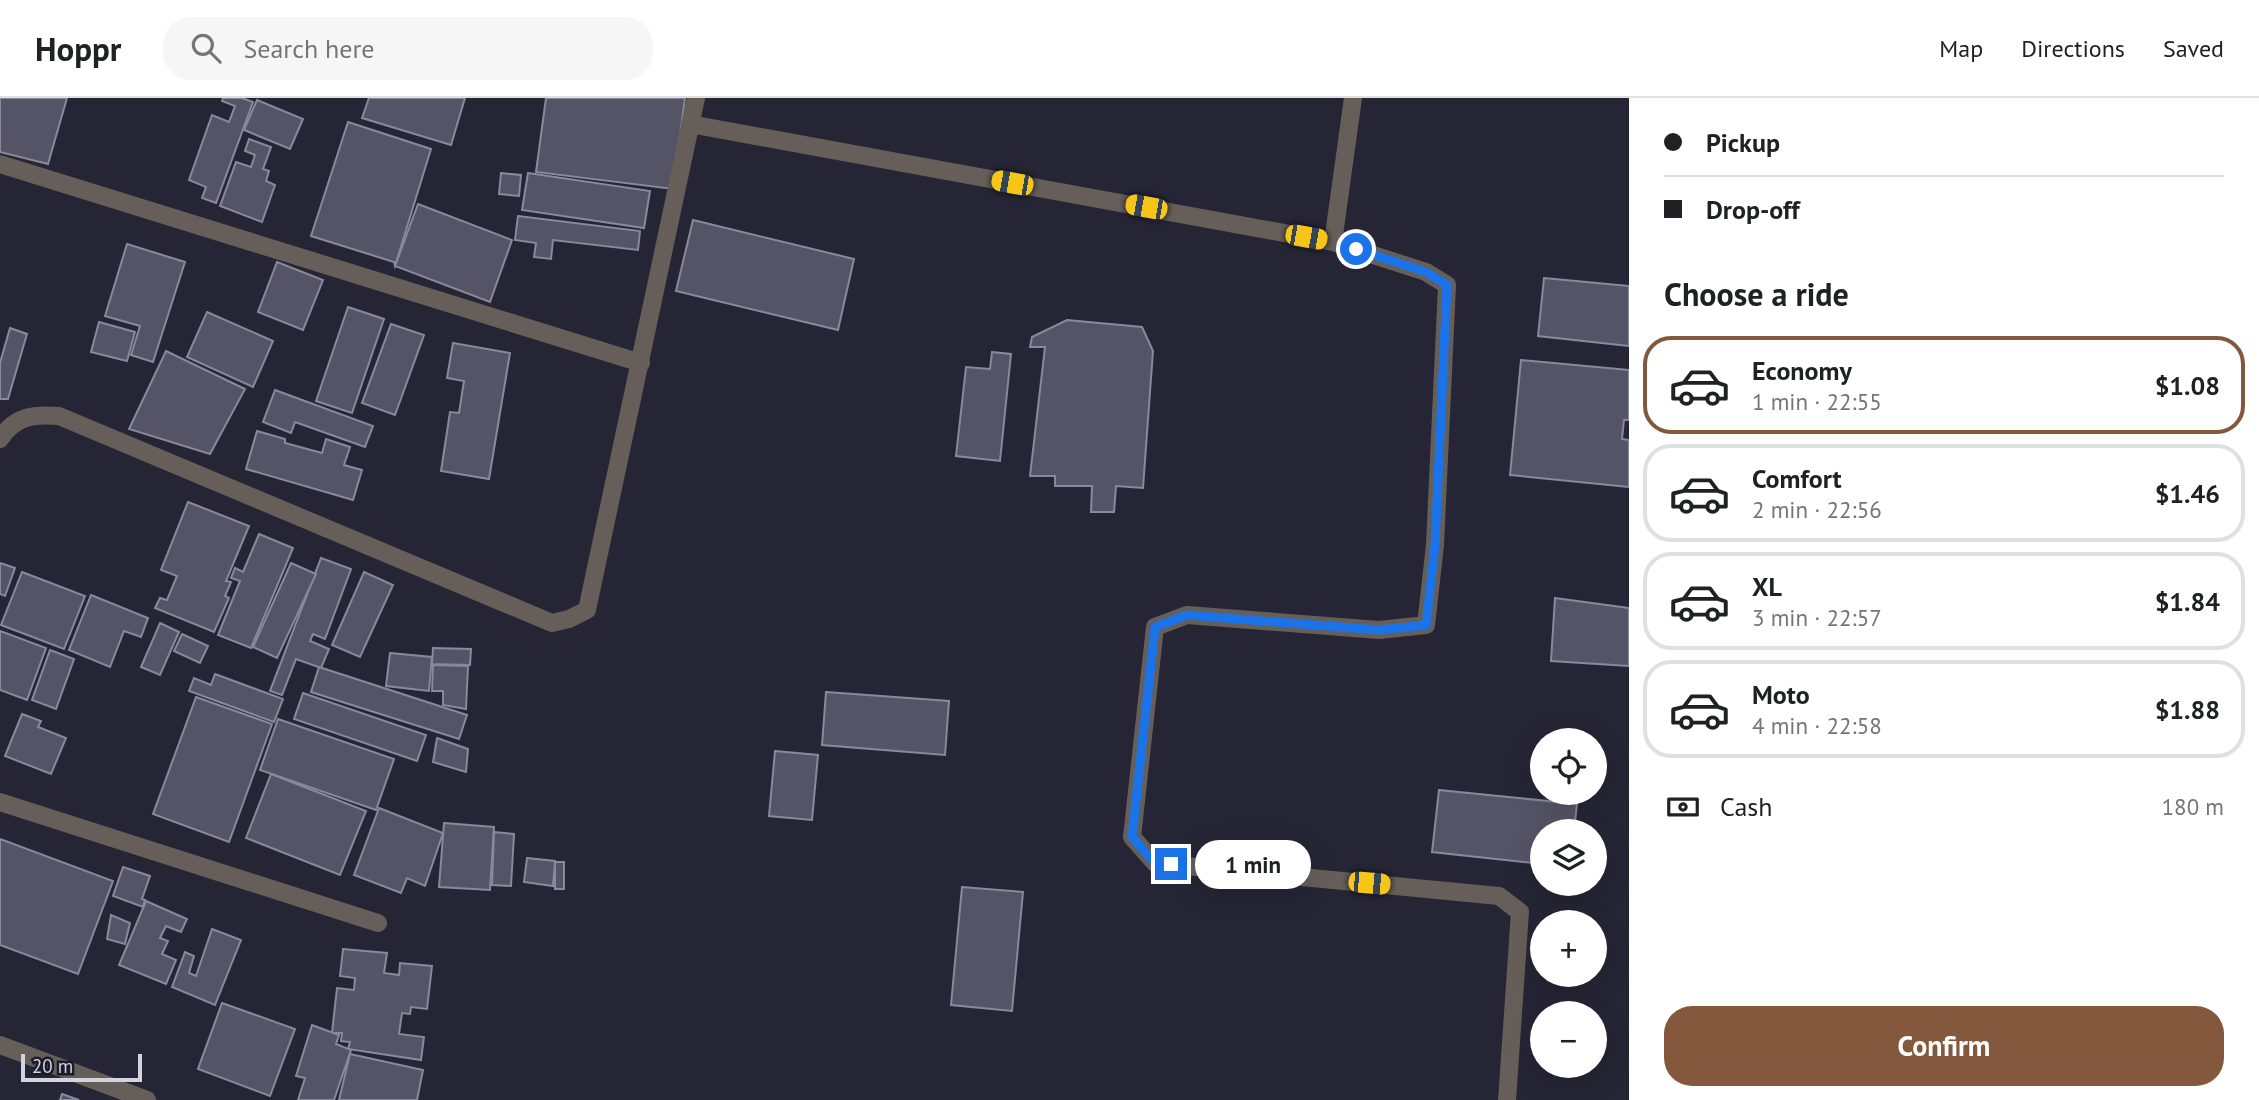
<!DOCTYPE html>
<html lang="en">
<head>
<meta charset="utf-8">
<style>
	:root { --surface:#fff; --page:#f6f6f6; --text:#202124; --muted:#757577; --line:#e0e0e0; --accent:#84583c }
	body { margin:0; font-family:"PT Sans",sans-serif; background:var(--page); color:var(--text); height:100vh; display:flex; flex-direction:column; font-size:26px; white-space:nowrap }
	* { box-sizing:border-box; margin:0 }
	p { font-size:23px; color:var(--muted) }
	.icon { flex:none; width:38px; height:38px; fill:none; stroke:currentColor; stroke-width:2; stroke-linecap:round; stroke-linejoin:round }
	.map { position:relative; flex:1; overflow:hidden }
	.side { display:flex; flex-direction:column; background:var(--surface); width:630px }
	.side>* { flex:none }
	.banner { display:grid; align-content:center; height:154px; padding:0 35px; background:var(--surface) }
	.fabs { position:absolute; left:1530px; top:630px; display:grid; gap:14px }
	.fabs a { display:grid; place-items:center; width:77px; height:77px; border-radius:50%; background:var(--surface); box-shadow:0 7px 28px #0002; font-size:35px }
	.scale { position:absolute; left:21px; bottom:18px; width:121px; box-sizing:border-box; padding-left:7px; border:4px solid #d4d4df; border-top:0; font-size:19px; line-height:24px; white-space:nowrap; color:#d4d4df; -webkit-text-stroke:5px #1c1b2b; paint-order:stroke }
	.end { position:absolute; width:32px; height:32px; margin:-16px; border:9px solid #1a73e8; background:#fff; box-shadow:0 0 0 4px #fff }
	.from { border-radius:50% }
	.bubble { position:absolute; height:49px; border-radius:24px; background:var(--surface); box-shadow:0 7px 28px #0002; font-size:23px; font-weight:800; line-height:49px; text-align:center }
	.car { position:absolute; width:21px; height:42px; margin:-21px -10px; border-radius:9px; box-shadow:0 0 5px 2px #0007; background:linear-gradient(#f5c518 24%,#345 0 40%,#f5c518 0 76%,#345 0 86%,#f5c518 0) }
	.banner b { display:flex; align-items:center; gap:24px; height:66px; font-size:26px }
	.banner b+b { border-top:2px solid var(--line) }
	.banner i { width:18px; height:18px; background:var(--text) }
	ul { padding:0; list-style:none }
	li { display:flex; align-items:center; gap:21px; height:98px; margin:0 14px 10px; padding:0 21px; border:4px solid var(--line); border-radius:28px }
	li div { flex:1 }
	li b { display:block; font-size:26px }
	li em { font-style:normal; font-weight:800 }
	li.on { border-color:var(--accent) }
	li>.icon { width:63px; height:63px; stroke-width:1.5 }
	h2 { padding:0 35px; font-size:32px; line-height:84px }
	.pay { display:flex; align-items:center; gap:18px; height:77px; padding:0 35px; font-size:26px }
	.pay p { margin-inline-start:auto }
	.button { display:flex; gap:14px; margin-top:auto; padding:14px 35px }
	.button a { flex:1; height:80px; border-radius:28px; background:var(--accent); color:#fff; font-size:28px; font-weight:800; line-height:80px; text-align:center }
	header { display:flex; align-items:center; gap:42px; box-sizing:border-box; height:98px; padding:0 35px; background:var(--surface); border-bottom:2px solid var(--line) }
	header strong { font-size:33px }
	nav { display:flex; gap:38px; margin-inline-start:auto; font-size:24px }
	.search { width:490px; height:63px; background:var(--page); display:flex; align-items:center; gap:18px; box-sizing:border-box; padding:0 24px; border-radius:28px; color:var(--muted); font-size:26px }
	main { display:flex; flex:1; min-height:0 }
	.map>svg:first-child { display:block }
	.building { fill:#555467; stroke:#89889c; stroke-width:2 }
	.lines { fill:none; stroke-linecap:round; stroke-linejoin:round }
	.street { stroke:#665e59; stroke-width:18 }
	.route { stroke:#1a73e8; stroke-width:9 }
</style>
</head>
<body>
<header>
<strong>Hoppr</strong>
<div class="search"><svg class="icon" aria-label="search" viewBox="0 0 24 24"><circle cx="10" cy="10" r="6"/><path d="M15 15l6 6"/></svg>Search here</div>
<nav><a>Map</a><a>Directions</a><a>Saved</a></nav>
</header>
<main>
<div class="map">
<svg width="1629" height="1002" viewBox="0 0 1629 1002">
	<rect width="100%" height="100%" fill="#262535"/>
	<g class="building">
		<path d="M 0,0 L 67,0 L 48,66 L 0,54 Z"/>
		<path d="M 223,0 L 242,0 L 253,4 L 216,105 L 202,100 L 206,89 L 189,82 L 212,17 L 229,24 L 235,8 L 222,3 Z"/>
		<path d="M 369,0 L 465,0 L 451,47 L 362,20 Z"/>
		<path d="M 546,0 L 685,0 L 673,91 L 536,74 Z"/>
		<path d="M 257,2 L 303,21 L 290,51 L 244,32 Z"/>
		<path d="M 348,24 L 431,51 L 395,168 L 394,164 L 311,138 Z"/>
		<path d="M 249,41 L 271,49 L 263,71 L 269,73 L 266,83 L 275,87 L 262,124 L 220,108 L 236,64 L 251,69 L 255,57 L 245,53 Z"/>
		<path d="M 501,75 L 521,77 L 519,98 L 499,96 Z"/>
		<path d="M 528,75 L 650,93 L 644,130 L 522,112 Z"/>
		<path d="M 418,106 L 512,142 L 490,204 L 395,168 Z"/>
		<path d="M 518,118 L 640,133 L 638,152 L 553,142 L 551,161 L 534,159 L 536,145 L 515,142 Z"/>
		<path d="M 693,122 L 854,161 L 838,232 L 676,193 Z"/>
		<path d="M 127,146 L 185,164 L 153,264 L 131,257 L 140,228 L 105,218 Z"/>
		<path d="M 277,164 L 323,182 L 303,232 L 258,214 Z"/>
		<path d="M 1544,180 L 1629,188 L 1629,248 L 1538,238 Z"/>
		<path d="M 348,209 L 384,221 L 352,315 L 316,303 Z"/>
		<path d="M 207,214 L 273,243 L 253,289 L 187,259 Z"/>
		<path d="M 1067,222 L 1142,229 L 1153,253 L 1143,390 L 1116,388 L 1114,414 L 1091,414 L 1092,388 L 1055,388 L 1055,378 L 1030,378 L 1045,249 L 1030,249 L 1032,239 Z"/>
		<path d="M 99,224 L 135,234 L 127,263 L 91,254 Z"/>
		<path d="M 391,226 L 424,237 L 395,317 L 362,305 Z"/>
		<path d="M 10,230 L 27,236 L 8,301 L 0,301 L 0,265 Z"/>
		<path d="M 453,245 L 510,255 L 489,381 L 441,373 L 450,314 L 459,315 L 464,283 L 447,280 Z"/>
		<path d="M 166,253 L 245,291 L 210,356 L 129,331 Z"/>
		<path d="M 992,254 L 1011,256 L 1000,363 L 956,358 L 966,269 L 990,271 Z"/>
		<path d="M 1521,262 L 1629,272 L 1629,322 L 1624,322 L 1622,341 L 1629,342 L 1629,389 L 1510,377 Z"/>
		<path d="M 275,292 L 373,328 L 365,349 L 295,324 L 291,335 L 263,324 Z"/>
		<path d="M 257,333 L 285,341 L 285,345 L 322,355 L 326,341 L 350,349 L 344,367 L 362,372 L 353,402 L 246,371 Z"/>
		<path d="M 188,404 L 249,428 L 226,483 L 231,484 L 225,498 L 229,500 L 214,534 L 155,510 L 160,500 L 167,502 L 177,478 L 161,472 Z"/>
		<path d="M 259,436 L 293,450 L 251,550 L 218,537 L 240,483 L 231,480 L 235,470 L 243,474 Z"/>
		<path d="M 321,460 L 351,471 L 325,541 L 313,536 L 310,543 L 329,551 L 321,570 L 296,561 L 282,597 L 270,593 Z"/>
		<path d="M 0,465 L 15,470 L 5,498 L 0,496 Z"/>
		<path d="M 291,465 L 316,476 L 277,560 L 253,549 Z"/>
		<path d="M 22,474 L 85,498 L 64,551 L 1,527 Z"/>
		<path d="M 364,474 L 393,487 L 360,559 L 332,547 Z"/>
		<path d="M 91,497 L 148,520 L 141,539 L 124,533 L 110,569 L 69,552 Z"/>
		<path d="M 1555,500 L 1629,510 L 1629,568 L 1551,563 Z"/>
		<path d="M 160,525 L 179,534 L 160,577 L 141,569 Z"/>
		<path d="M 0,533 L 46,550 L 27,602 L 0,592 Z"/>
		<path d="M 182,536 L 208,548 L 200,565 L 174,553 Z"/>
		<path d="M 433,550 L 471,551 L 470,567 L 432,566 Z"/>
		<path d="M 50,552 L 74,561 L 56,611 L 32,602 Z"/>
		<path d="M 390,555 L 432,559 L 429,593 L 386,588 Z"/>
		<path d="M 433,567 L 468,568 L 466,611 L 443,607 L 443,593 L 432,593 Z"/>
		<path d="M 319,569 L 467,617 L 459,641 L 311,594 Z"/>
		<path d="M 215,576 L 283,601 L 274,624 L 189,593 L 194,580 L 211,587 Z"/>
		<path d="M 826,594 L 949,603 L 945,657 L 822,647 Z"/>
		<path d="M 303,595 L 426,637 L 417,663 L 294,621 Z"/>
		<path d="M 196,599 L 272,626 L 229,744 L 153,716 Z"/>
		<path d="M 22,616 L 41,623 L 38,629 L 66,640 L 51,676 L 5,658 Z"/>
		<path d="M 278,621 L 394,661 L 376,712 L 260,672 Z"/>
		<path d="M 437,640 L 468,651 L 466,674 L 433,664 Z"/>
		<path d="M 775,653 L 818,657 L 812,722 L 769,718 Z"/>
		<path d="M 271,676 L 366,713 L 340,777 L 246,740 Z"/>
		<path d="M 1439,692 L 1577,706 L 1574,733 L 1542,733 L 1542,766 L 1432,754 Z"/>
		<path d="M 379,710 L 443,735 L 425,788 L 407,780 L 401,795 L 354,777 Z"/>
		<path d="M 444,725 L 494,729 L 490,792 L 439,789 Z"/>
		<path d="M 494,734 L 514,736 L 511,788 L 492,787 Z"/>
		<path d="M 0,741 L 113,783 L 78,876 L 0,847 Z"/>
		<path d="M 527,760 L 555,763 L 553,788 L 524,784 Z"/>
		<rect x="555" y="764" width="9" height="27"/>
		<path d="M 123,769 L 150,778 L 142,801 L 145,802 L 143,809 L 113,798 Z"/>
		<path d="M 962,789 L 1023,794 L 1012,913 L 951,907 Z"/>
		<path d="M 146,803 L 187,821 L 181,834 L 166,828 L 160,840 L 168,843 L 162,856 L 176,862 L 166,886 L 119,867 Z"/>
		<path d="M 111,817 L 130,825 L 125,846 L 107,841 Z"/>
		<path d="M 212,831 L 241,842 L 215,907 L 172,889 L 185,854 L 194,858 L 189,875 L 196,878 Z"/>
		<path d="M 343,851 L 387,855 L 384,875 L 399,877 L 400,865 L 432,868 L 427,911 L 411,909 L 410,916 L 402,915 L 399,936 L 424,939 L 421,962 L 348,951 L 350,944 L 341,943 L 342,935 L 332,935 L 337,890 L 354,892 L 355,880 L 340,878 Z"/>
		<path d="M 222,905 L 295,931 L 270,998 L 198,971 Z"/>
		<path d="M 312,927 L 339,937 L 336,946 L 351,952 L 334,1002 L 298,1002 L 305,980 L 296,978 Z"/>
		<path d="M 350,956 L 423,972 L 417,1002 L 339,1002 Z"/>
		<path d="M 62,996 L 79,1002 L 60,1002 Z"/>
	</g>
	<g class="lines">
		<g class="street">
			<path d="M 690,26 L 1333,144 L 1353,0"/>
			<path d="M 0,66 L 641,265"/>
			<path d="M 1333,144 L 1426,174 L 1447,187 L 1435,447 L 1426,527 L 1379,532 L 1187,517 L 1155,529 L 1132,739 L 1155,765 L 1499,798 L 1520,814 L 1507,1002"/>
			<path d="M 0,341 C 15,318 33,316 59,318 L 552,525 L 569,521 L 587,512 L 696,0"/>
			<path d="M 0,704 L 378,825"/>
			<path d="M 0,947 L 147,1002"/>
		</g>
	</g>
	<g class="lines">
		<path class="route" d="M 1171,766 L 1155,765 L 1132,739 L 1155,529 L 1187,517 L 1379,532 L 1426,527 L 1435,447 L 1447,187 L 1426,174 L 1356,151"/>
	</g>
</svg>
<div class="fabs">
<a><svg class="icon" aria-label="locate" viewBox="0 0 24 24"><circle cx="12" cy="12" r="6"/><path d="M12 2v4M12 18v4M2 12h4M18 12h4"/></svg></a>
<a><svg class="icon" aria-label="layers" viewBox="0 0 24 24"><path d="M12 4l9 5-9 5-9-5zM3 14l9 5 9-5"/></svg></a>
<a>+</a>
<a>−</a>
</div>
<div class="scale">20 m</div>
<i class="end from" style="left:1356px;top:151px"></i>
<i class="end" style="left:1171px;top:766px"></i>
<div class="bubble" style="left:1195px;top:742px;width:116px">1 min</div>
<i class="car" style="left:1012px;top:85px;rotate:280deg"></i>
<i class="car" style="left:1146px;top:109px;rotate:280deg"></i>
<i class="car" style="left:1306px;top:139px;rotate:100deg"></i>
<i class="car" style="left:1369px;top:785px;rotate:95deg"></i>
</div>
<section class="side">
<div class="banner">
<b><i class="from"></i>Pickup</b>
<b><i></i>Drop-off</b>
</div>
<h2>Choose a ride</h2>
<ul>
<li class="on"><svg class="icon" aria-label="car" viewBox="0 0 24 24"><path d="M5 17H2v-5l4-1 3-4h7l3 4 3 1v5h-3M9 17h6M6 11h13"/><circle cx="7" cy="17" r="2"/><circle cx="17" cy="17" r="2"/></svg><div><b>Economy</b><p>1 min · 22:55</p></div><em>$1.08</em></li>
<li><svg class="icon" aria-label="car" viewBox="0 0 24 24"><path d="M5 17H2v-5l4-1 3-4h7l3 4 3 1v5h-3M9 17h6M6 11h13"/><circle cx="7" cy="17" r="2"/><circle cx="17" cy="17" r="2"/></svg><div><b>Comfort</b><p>2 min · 22:56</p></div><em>$1.46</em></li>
<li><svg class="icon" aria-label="car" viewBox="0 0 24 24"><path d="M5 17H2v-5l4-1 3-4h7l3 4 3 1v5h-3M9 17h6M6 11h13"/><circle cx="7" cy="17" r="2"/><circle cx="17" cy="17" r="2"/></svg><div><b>XL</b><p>3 min · 22:57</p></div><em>$1.84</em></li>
<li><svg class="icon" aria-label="car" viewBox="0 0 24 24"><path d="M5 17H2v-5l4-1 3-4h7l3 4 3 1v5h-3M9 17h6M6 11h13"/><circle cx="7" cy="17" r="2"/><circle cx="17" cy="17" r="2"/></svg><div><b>Moto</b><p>4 min · 22:58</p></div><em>$1.88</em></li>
</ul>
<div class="pay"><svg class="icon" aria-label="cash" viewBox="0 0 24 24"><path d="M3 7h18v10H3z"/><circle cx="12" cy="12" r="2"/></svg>Cash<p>180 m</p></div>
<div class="button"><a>Confirm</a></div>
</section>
</main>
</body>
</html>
